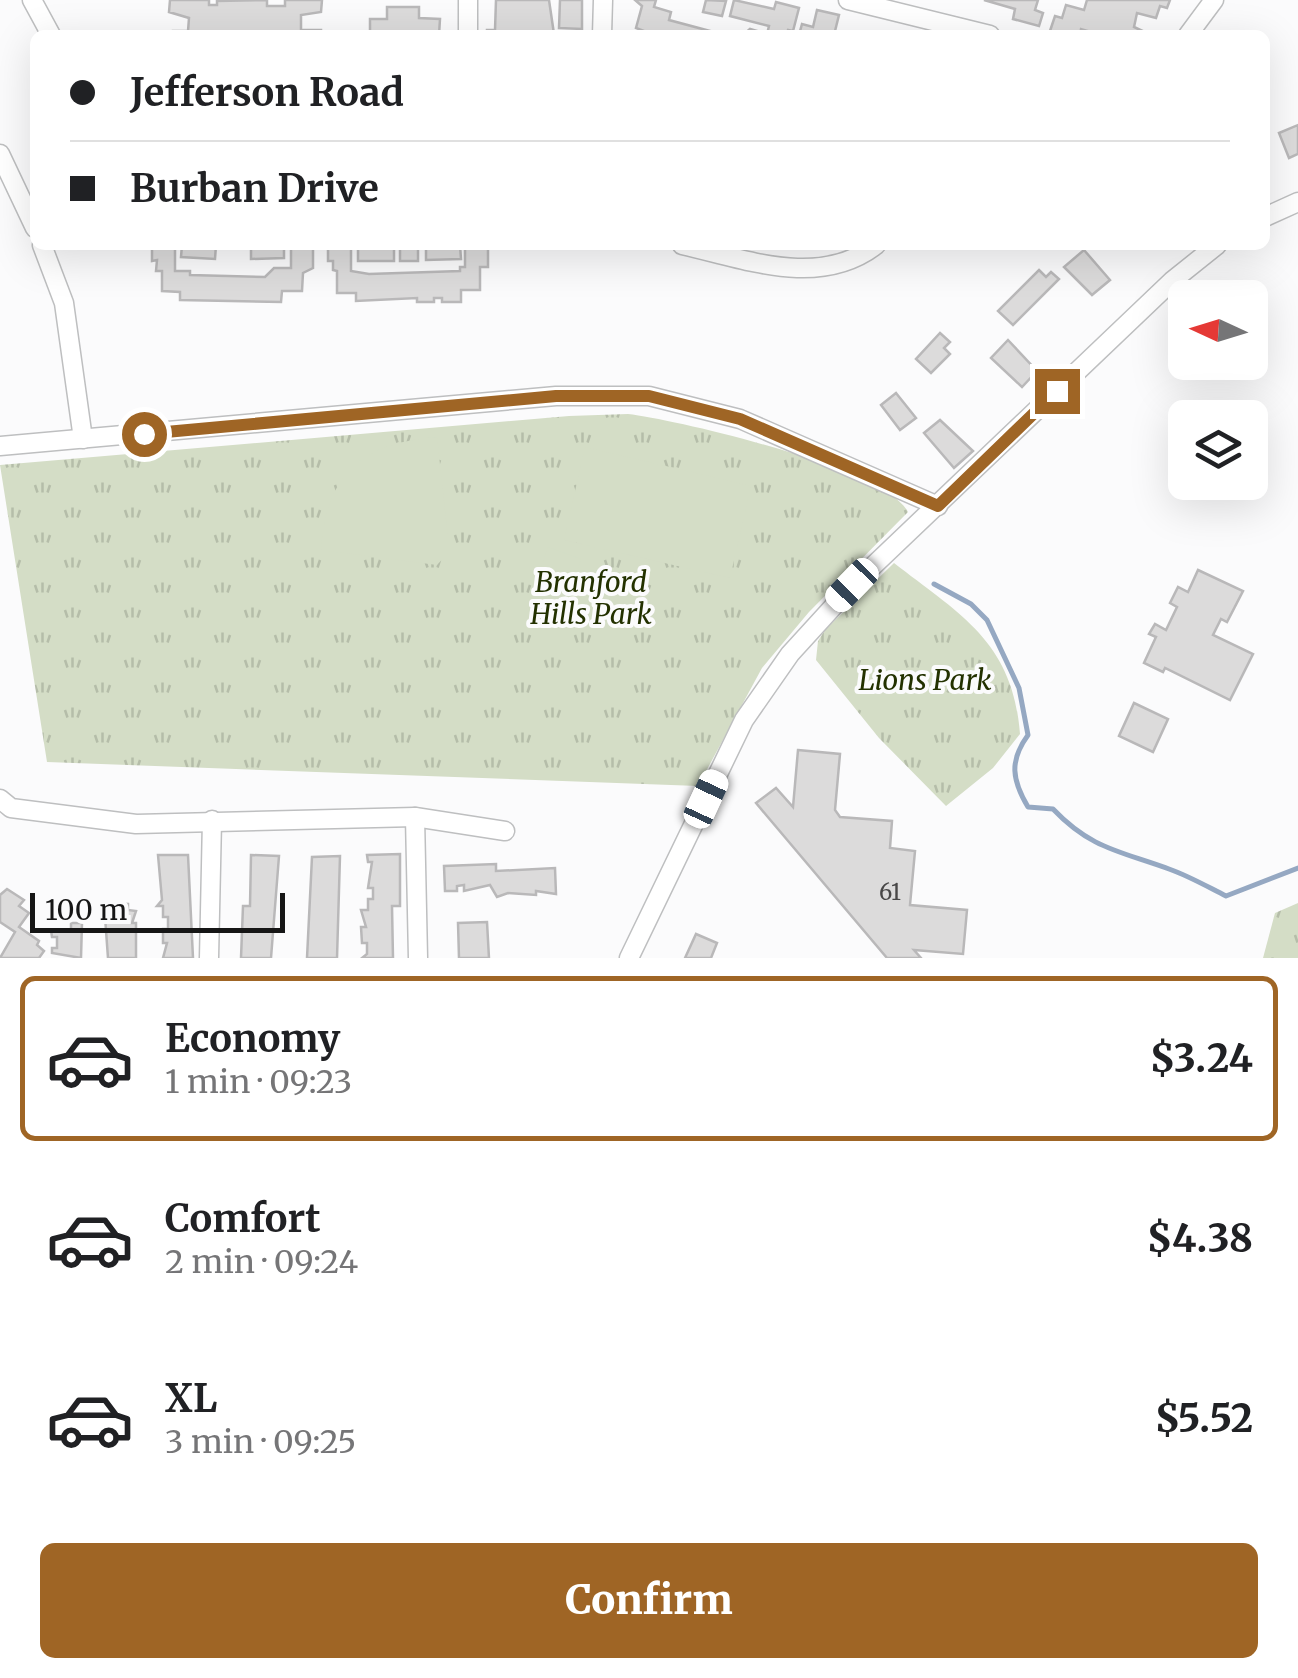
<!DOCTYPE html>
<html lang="en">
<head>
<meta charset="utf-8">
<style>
	:root { --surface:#fff; --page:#f6f6f6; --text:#202124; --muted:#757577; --line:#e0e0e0; --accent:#9f6525 }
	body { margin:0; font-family:Merriweather,serif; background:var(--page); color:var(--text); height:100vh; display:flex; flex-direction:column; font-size:38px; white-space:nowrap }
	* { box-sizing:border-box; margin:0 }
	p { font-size:32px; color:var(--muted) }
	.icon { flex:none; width:55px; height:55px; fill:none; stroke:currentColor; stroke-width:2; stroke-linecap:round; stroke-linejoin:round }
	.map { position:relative; height:958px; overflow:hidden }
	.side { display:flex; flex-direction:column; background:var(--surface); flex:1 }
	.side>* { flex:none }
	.hud { position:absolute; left:30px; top:30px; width:1240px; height:220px; border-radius:15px; box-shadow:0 10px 40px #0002; display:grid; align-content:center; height:220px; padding:0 40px; background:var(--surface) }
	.needle { width:65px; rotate:274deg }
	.fabs { position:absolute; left:1168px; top:280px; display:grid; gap:20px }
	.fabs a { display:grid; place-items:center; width:100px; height:100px; border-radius:15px; background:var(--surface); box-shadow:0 10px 40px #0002; font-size:50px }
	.scale { position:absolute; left:30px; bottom:25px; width:255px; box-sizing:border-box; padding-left:10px; border:5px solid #161616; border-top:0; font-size:28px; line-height:35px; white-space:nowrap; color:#161616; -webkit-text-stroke:8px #fbfbfc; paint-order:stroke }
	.end { position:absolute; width:45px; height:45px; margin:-22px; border:12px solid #9f6525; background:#fff; box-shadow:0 0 0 5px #fff }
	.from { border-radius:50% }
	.car { position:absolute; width:30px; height:60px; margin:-30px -15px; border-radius:12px; box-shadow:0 0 8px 2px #0007; background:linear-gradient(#fff 24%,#345 0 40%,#fff 0 76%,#345 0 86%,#fff 0) }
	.hud b { display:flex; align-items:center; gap:35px; height:95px; font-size:38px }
	.hud b+b { border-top:2px solid var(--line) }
	.hud i { width:25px; height:25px; background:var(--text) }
	ul { padding:18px 0 0; list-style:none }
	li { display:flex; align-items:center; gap:30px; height:165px; margin:0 20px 15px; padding:0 20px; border:5px solid transparent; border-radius:15px }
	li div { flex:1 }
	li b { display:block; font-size:38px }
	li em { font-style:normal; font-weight:800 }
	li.current { border-color:var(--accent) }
	li>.icon { width:90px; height:90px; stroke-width:1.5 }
	.button { display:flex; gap:20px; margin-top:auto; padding:20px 40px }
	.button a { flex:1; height:115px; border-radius:15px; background:var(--accent); color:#fff; font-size:40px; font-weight:800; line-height:115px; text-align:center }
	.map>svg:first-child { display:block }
	.grass { fill:url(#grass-tufts) }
	.garden { fill:#d4ddc6 }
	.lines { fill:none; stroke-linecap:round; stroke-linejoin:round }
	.stream { stroke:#95a8c2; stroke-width:5 }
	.building { fill:#dcdbdb; stroke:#b9b8b9; stroke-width:2.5 }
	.minor-casing { stroke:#bebfc0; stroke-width:21 }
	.minor { stroke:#fff; stroke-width:18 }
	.route { stroke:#9f6525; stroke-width:12 }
	.labels { text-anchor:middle; stroke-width:8; stroke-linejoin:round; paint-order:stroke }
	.number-label { font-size:22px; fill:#484747 }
	.park-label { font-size:28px; font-style:italic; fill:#233100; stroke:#fbfbfc }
</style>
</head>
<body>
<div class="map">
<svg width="1298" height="958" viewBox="0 0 1298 958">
	<defs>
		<pattern id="grass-tufts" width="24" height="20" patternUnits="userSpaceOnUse" patternTransform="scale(2.5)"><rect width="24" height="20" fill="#d4ddc6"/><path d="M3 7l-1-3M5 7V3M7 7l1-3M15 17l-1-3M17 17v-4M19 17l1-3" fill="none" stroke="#b5bda9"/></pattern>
	</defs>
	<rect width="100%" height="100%" fill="#fbfbfc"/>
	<g class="grass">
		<path d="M 628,414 C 679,420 887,469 908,512 L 809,612 L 762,668 L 698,786 L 47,762 L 0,465 L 569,416 Z"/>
		<path d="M 894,563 C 961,615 1013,642 1020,734 L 993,768 L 946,806 L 879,738 L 816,660 L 818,641 L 825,630 Z"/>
		<path d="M 1298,903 L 1298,958 L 1263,958 L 1275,913 Z"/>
	</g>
	<g class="garden">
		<path d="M 437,437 L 448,537 L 448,553 L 437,565 L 321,550 C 326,473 362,443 437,437 Z"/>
		<path d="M 585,447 L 751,486 L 730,578 L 564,540 Z"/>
		<path d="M 548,547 L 581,559 L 568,598 L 534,586 Z"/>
	</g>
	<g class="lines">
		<path class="stream" d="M 934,584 L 971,604 L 987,620 L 1019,688 L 1028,735 C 1009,761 1012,780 1028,807 L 1053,809 C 1091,849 1120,851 1169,869 C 1189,876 1208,887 1226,896 L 1298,868"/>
	</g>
	<g class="building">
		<path d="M 170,0 L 209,0 L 209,5 L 217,5 L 217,1 L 267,0 L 267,6 L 285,6 L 285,0 L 322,0 L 321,12 L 301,15 L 301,30 L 321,30 L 321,35 L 173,35 L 173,31 L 188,31 L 189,18 L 169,12 Z"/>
		<path d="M 496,0 L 549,0 L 554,34 L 582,35 L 487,35 L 487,30 L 495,30 Z"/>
		<path d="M 560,0 L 582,0 L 582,29 L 559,28 Z"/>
		<path d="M 635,0 L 656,0 L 654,7 L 671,12 L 669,20 L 725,35 L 654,35 L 636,28 L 642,6 Z"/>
		<path d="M 706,0 L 726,1 L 722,16 L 703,12 Z"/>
		<path d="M 734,0 L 774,9 L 776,2 L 799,8 L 793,31 L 788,30 L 786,35 L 743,35 L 750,29 L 767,34 L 769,26 L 730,16 Z"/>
		<path d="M 984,0 L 1038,0 L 1035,10 L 1043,13 L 1039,26 L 1013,19 L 1015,9 Z"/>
		<path d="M 1087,0 L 1170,0 L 1167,8 L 1160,6 L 1156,18 L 1137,13 L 1134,27 L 1151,35 L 1101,35 L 1081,29 L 1080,35 L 1065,35 L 1050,31 L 1055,16 L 1062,18 L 1066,5 L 1084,10 Z"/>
		<path d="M 387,7 L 419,7 L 419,18 L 440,19 L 439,35 L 361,35 L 370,34 L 370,19 L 387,19 Z"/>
		<path d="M 817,10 L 839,15 L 834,35 L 799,35 L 802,24 L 813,27 Z"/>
		<path d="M 1298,125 L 1298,154 L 1289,158 L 1279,133 Z"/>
		<path d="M 152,245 L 175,245 L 175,271 L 190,271 L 190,275 L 265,277 L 274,268 L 291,268 L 291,245 L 313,245 L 313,268 L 303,273 L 302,291 L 282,291 L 281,302 L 180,300 L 180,292 L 162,291 L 162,271 L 156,271 L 157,260 L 152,261 Z"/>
		<path d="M 182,245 L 216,245 L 215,259 L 181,257 Z"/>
		<path d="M 251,245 L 284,245 L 284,258 L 251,259 Z"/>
		<path d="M 328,245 L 351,245 L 351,271 L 369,274 L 460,271 L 460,267 L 465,267 L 465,245 L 488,245 L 488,267 L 480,267 L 480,290 L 461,290 L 461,302 L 442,302 L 442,298 L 434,298 L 434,302 L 417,302 L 417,298 L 356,301 L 356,293 L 337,293 L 337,271 L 333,270 L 333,261 L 328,261 Z"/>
		<rect x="358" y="245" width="36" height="16"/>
		<rect x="400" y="245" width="18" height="16"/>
		<path d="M 426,245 L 460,245 L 461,259 L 426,260 Z"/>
		<path d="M 1084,250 L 1110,280 L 1092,295 L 1064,267 Z"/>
		<path d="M 1039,270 L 1046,277 L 1051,272 L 1059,279 L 1013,325 L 998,311 Z"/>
		<path d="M 940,333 L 950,342 L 944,348 L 950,354 L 931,373 L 916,359 Z"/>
		<path d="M 1008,340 L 1037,371 L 1022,387 L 991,358 Z"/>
		<path d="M 896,393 L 916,418 L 900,430 L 881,405 Z"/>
		<path d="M 940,420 L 973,451 L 954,468 L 924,433 Z"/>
		<path d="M 1198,570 L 1243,591 L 1227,622 L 1221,619 L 1213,635 L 1253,654 L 1230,700 L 1165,668 L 1163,672 L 1144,663 L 1156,637 L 1149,634 L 1155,624 L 1166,630 L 1177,607 L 1170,603 L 1178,587 L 1188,592 Z"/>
		<path d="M 1134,703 L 1168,719 L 1153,752 L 1119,736 Z"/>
		<path d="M 798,750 L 840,754 L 835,810 L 840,817 L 892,821 L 890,848 L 915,851 L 910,905 L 967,910 L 963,954 L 914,950 L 921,958 L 887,958 L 756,803 L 776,788 L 793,807 Z"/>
		<path d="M 400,854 L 400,906 L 392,906 L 393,958 L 362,958 L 367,954 L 367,943 L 362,943 L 361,927 L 366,927 L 361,910 L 368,910 L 368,899 L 373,899 L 373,888 L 368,888 L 372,862 L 368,862 L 367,855 Z"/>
		<path d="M 158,855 L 188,855 L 193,958 L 163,958 L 167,943 L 163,943 L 163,929 L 168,929 L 168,917 L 163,917 L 163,906 L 157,906 L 162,900 Z"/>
		<path d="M 251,855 L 279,856 L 271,958 L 241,958 L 243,906 L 250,906 Z"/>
		<path d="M 340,856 L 337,958 L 307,958 L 312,857 Z"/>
		<path d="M 496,864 L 496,871 L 555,868 L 556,894 L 536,891 L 536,895 L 508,893 L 497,897 L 490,885 L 464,891 L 464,885 L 457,886 L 457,891 L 445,891 L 444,866 Z"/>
		<path d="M 7,889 L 24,900 L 19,906 L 29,913 L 19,927 L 39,941 L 37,945 L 44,951 L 39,958 L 0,958 L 15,932 L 0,922 L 0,895 Z"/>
		<path d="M 104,903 L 128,904 L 128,910 L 136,911 L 132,923 L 136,923 L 136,958 L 108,958 Z"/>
		<path d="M 487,922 L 489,958 L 459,958 L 458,923 Z"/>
		<path d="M 71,923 L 82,923 L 81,958 L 52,953 L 52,948 L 57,948 L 57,937 L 52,937 L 51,930 L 71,930 Z"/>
		<path d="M 696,934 L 717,943 L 711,958 L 685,958 Z"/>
	</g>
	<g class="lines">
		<defs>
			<g id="minor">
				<path d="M 32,0 L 51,35"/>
				<path d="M 468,0 L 468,35"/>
				<path d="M 848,0 L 990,35"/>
				<path d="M 602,35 L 603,0"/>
				<path d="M 1188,35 L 1214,0"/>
				<path d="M 0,154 L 35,228"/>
				<path d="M 1265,217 L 1298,202"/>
				<path d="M 42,245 L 64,303 L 83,439"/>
				<path d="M 682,245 C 745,259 819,289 876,245"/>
				<path d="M 0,446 L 556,396 L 649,396 L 740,419 L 938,506"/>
				<path d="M 0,799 L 11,808 L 136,824 L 415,817 L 505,831"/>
				<path d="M 415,817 L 418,958"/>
				<path d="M 209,958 L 212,820"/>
				<path d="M 629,958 L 744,720 L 790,654 L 853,585 L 1172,281 L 1217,245"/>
			</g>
		</defs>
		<use href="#minor" class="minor-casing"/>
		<use href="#minor" class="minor"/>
	</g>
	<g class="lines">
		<path class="route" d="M 144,434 L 556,396 L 649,396 L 740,419 L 938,506 L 1057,391"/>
	</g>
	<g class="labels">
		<g class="number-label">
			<text x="890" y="900">61</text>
		</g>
		<g class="park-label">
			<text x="591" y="592">Branford<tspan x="591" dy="32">Hills Park</tspan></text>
			<text x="925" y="690">Lions Park</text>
		</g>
	</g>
</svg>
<div class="fabs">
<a><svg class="needle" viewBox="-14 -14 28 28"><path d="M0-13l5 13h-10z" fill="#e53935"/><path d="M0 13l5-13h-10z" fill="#757577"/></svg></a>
<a><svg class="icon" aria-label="layers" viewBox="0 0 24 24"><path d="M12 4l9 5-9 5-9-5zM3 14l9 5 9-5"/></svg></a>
</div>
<div class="scale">100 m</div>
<i class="end from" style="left:144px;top:434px"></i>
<i class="end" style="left:1057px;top:391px"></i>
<i class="car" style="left:852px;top:585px;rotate:224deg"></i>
<i class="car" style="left:706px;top:799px;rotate:25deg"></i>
<div class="hud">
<b><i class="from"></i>Jefferson Road</b>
<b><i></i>Burban Drive</b>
</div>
</div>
<section class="side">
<ul>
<li class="current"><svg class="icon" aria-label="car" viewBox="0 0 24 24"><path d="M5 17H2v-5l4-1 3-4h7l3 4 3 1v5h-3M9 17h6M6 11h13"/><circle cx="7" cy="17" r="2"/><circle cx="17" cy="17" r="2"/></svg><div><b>Economy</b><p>1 min · 09:23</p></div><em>$3.24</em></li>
<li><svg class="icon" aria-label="car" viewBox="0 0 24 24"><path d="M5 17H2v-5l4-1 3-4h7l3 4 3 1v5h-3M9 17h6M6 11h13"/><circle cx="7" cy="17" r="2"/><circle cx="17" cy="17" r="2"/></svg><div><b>Comfort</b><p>2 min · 09:24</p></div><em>$4.38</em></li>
<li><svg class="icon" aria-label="car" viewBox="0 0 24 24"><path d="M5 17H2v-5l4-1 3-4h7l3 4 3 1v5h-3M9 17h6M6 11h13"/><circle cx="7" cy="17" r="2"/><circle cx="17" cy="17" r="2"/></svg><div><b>XL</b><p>3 min · 09:25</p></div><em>$5.52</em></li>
</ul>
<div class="button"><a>Confirm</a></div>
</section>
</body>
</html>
